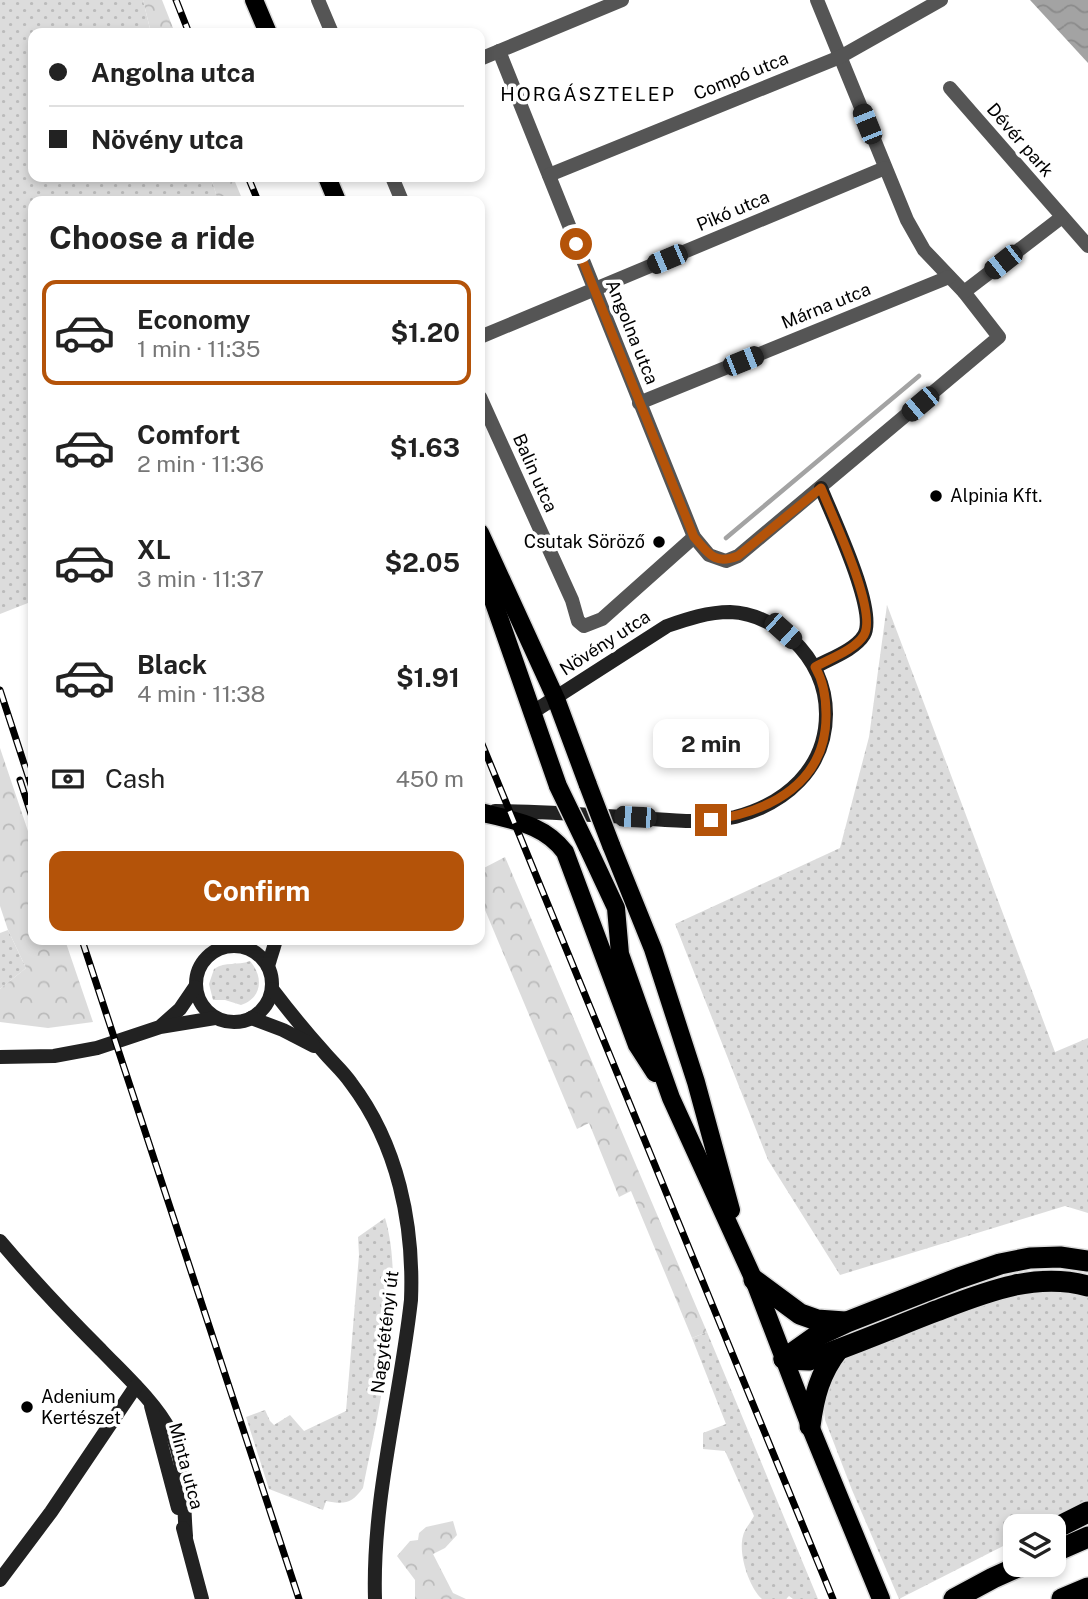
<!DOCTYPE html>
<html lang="en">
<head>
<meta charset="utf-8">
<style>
	:root { --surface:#fff; --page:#f6f6f6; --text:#222; --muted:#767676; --line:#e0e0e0; --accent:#b45309 }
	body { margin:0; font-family:"Public Sans",sans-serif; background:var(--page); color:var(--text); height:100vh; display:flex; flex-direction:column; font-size:26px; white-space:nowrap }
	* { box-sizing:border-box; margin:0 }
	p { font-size:23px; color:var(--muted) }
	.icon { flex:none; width:38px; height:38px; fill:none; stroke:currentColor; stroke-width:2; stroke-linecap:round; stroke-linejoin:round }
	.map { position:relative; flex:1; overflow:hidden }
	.drawer { position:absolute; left:28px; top:196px; width:457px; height:749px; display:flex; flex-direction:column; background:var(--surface); border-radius:14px; box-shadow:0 4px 10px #0003 }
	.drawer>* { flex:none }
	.top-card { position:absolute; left:28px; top:28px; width:457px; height:154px; border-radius:14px; box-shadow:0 4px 10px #0003; display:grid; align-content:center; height:154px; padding:0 21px; background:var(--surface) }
	.buttons { position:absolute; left:1003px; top:1514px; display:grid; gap:14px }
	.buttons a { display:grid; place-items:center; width:63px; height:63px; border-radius:14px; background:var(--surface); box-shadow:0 4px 10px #0003; font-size:35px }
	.end { position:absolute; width:32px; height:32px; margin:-16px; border:9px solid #b45309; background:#fff; box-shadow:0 0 0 4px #fff }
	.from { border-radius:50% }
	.bubble { position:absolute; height:49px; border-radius:14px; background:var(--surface); box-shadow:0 4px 10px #0003; font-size:23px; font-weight:700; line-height:49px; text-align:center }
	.car { position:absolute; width:21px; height:42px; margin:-21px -10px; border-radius:9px; box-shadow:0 0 5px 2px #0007; background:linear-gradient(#222 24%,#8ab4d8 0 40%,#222 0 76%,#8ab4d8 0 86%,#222 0) }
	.top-card b { display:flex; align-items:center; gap:24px; height:66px; font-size:26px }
	.top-card b+b { border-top:2px solid var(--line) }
	.top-card i { width:18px; height:18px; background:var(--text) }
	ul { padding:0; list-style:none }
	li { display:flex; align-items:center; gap:21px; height:105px; margin:0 14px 10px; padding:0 7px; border:4px solid transparent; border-radius:14px }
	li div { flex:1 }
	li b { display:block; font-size:26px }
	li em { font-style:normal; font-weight:700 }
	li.on { border-color:var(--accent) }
	li>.icon { width:63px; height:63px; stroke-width:1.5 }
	h2 { padding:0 21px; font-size:32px; line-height:84px }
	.pay { display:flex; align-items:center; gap:18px; height:77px; padding:0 21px; font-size:26px }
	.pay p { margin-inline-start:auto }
	.cta { display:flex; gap:14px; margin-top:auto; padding:14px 21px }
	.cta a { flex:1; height:80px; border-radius:14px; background:var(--accent); color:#fff; font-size:28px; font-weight:700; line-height:80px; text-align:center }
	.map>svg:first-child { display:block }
	.grass { fill:url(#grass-dots) }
	.forest { fill:url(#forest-crowns) }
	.water { fill:url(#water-waves) }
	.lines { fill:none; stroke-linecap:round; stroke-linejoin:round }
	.stream { stroke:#a3a3a3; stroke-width:4.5 }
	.primary-casing { stroke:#dbdbdb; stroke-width:21 }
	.highway-casing { stroke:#dbdbdb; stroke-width:24 }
	.street { stroke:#555; stroke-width:14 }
	.secondary { stroke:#222; stroke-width:14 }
	.primary { stroke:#000; stroke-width:18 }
	.highway { stroke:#000; stroke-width:21 }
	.rail-casing { stroke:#000; stroke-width:7 }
	.rail { stroke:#fff; stroke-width:4.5; stroke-dasharray:13; stroke-linecap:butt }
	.primary-bridge-casing { stroke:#dbdbdb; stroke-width:21; stroke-linecap:butt }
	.primary-bridge { stroke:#000; stroke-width:18 }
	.route { stroke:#b45309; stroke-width:9 }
	.poi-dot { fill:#000; stroke:#fff; stroke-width:2.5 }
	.labels { text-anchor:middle; stroke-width:7; stroke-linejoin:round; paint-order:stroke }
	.street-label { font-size:18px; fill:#000; stroke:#fff }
	.poi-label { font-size:18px; fill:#000; stroke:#fff; text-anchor:start }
	.neighbourhood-label { font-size:19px; letter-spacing:2px; fill:#000; stroke:#fff }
</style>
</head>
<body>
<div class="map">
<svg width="1088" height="1599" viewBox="0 0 1088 1599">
	<defs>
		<pattern id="grass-dots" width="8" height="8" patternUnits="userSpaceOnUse" patternTransform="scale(1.75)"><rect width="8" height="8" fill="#dcdcdc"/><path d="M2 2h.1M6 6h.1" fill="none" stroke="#bbb" stroke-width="1.8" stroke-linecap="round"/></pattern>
		<pattern id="forest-crowns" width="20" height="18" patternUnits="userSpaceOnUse" patternTransform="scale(1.75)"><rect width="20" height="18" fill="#dcdcdc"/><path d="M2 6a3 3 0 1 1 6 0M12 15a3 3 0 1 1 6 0" fill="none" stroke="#bbb"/></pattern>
		<pattern id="water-waves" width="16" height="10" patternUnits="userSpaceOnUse" patternTransform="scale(1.75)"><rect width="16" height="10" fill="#a3a3a3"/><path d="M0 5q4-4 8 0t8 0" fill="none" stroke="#8b8b8b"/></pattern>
	</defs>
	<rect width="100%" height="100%" fill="#fff"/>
	<g class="grass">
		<path d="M 0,0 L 143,0 L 151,33 L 33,33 L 33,177 L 211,177 L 218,201 L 33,201 L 33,601 L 0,614 Z"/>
		<path d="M 887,605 L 1055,1052 L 1088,1038 L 1088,1213 L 1065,1206 L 840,1275 L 768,1160 L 675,924 L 840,848 L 869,737 Z"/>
		<path d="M 8,930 L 26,968 L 0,989 L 0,933 Z"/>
		<path d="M 250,961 C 264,977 262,998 241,1005 L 225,1000 L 213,1000 L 209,984 L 214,969 C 226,961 237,966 250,961 Z"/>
		<path d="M 385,1218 C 407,1291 378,1413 363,1488 C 352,1503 345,1505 326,1501 L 323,1510 L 269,1489 L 246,1417 L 265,1410 L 270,1421 L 274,1425 L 290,1415 L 304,1431 L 346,1411 L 359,1255 L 358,1237 Z"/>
		<path d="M 1046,1289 L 1088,1296 L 1088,1503 L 1043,1526 L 1015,1526 L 1015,1540 L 899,1599 L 852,1490 L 825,1420 L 822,1393 L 833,1369 L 848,1356 L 1010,1296 Z"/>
		<path d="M 707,1332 L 818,1599 L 793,1599 L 789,1596 L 786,1599 L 762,1599 C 749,1587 738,1554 743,1536 C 744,1530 751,1522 754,1516 L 725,1451 L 703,1449 L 703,1433 L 726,1424 L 692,1338 Z"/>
	</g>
	<g class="forest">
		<path d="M 143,0 L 162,0 L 175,33 L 151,33 Z"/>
		<path d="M 211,177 L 233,177 L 243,201 L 218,201 Z"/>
		<path d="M 0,748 L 33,846 L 33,940 L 65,940 L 93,1022 L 48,1028 L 0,1022 L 0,989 L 26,968 L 8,930 L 0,906 Z"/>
		<path d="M 505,857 L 707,1332 L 692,1338 L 631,1191 L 619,1197 L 589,1123 L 577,1129 L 480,898 L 480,870 Z"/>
		<path d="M 453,1521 L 457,1535 L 445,1548 L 433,1554 L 453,1593 L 466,1599 L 415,1599 L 415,1580 L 397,1556 L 410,1541 L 418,1540 L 419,1533 L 426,1527 Z"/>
	</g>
	<path class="water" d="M 1030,0 L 1088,0 L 1088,63 Z"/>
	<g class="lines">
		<path class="stream" d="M 726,538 L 919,376"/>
		<defs>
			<g id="primary">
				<path d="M 254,0 L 268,33"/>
				<path d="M 327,177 L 337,201"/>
				<path d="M 480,533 L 556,699 L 588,785"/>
				<path d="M 480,563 L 558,786"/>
				<path d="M 480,812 C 513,821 543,823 565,852 L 637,1045 L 655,1073"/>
				<path d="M 611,845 L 653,949 L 696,1082 L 731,1210"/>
				<path d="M 587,846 L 616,908 L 620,954 L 671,1098 L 754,1280 L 810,1426 L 881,1599"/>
			</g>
			<g id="highway">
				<path d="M 754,1280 L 800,1314 L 817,1320 L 845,1322"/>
				<path d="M 784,1359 L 815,1337 L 847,1322 L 959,1278 L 1000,1264 L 1030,1258 L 1060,1257 L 1088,1261"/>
				<path d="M 784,1359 L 809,1360 C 850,1346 890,1329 931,1313 C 981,1294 1033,1271 1088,1286"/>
				<path d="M 810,1426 C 814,1396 820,1373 838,1350"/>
				<path d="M 1054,1529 L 1088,1512"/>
				<path d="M 1054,1552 L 1088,1537"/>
				<path d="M 954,1599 L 993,1578 L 1024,1564"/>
				<path d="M 1062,1599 L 1088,1588"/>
			</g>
		</defs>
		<use href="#primary" class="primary-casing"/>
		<use href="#highway" class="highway-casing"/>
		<g class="street">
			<path d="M 318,0 L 332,33"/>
			<path d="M 499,51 L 694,537 L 709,555 L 726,561 L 738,556 L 999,337 L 964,292 L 924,250 L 907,220 L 817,0"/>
			<path d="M 480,59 L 622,0"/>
			<path d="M 950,88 L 1088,246"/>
			<path d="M 549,175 L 840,57 L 941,0"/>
			<path d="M 392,177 L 402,201"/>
			<path d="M 964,292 L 1062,217"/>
			<path d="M 480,337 L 885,168"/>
			<path d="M 480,397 L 572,600 L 578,621 L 584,626 L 602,619 L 694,537"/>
			<path d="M 639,403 L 949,277"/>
		</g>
		<g class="secondary">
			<path d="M 815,667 C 829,659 855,650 864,635 C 878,611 832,516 821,488"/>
			<path d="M 495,811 C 543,811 591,815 639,818 C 670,820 704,824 735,817 C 785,804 826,769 826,714 C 826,684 814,660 792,639 C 775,624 753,613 730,612 C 708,612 687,619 667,626 L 533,712"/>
			<circle cx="234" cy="984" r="38"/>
			<path d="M 268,966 L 276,940"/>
			<path d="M 272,989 C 288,1010 305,1031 323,1051 C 332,1062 343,1071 351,1083 C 398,1145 414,1224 411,1300 C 400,1400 372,1498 375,1599"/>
			<path d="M 251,1018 L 283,1030 L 314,1046"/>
			<path d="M 162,1025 L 180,1009 L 195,987"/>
			<path d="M 0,1057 L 54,1056 L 97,1048 L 160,1027 L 215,1018"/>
			<path d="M 0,1241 C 32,1279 66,1315 101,1350 C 123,1373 156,1403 170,1431 C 186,1461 183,1503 186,1536"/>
			<path d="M 151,1406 L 178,1508"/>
			<path d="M 183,1528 L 202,1599"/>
			<path d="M 0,1580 L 51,1512 L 136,1386"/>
		</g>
		<use href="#primary" class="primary"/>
		<use href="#highway" class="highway"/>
		<defs>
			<g id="rail">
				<path d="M 176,0 L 189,33"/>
				<path d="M 248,177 L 258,201"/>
				<path d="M 0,690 L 33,791"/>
				<path d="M 480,739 L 833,1599"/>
				<path d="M 20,780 L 33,820"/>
				<path d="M 82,940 L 299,1599"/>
			</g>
		</defs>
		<use href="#rail" class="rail-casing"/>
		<use href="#rail" class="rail"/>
		<defs>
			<g id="primary-bridge">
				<path d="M 588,785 L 611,845"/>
				<path d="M 558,786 L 587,846"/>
			</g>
		</defs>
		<use href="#primary-bridge" class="primary-bridge-casing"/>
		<use href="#primary-bridge" class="primary-bridge"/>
	</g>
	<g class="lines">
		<path class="route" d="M 576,244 L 694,537 C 709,554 714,565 738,556 L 821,488 C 832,516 878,611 864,635 C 855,650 829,659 815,667 C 824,682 826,697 826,714 C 827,782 771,812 711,820"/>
	</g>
	<g class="poi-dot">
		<circle cx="936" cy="496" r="7"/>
		<circle cx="659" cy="542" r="7"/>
		<circle cx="27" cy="1407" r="7"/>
	</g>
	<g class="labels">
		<g class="street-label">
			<text transform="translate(741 76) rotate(-22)" y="6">Compó utca</text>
			<text transform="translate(1020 140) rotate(49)" y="6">Dévér park</text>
			<text transform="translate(733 211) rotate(-23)" y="6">Pikó utca</text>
			<text transform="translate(826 306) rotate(-22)" y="6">Márna utca</text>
			<text transform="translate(632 332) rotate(68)" y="6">Angolna utca</text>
			<text transform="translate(535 473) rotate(66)" y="6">Balin utca</text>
			<text transform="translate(605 643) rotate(-33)" y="6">Növény utca</text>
			<text transform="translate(385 1332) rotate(-83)" y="6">Nagytétényi út</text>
			<text transform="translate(186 1466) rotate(75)" y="6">Minta utca</text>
		</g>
		<g class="poi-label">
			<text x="950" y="502">Alpinia Kft.</text>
			<text x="645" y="548" text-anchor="end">Csutak Söröző</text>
			<text x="41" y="1403">Adenium<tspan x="41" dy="21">Kertészet</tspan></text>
		</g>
		<g class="neighbourhood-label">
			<text x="588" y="101">HORGÁSZTELEP</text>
		</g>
	</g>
</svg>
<div class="buttons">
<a><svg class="icon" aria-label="layers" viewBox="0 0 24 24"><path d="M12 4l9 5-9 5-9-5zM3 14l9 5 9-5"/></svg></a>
</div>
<i class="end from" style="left:576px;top:244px"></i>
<i class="end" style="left:711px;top:820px"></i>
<div class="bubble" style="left:653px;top:719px;width:116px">2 min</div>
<i class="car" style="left:867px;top:124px;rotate:338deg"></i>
<i class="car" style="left:667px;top:259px;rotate:247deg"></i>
<i class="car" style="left:1003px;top:262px;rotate:232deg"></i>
<i class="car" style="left:743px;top:361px;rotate:68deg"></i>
<i class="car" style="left:920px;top:404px;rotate:230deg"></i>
<i class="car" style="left:783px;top:631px;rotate:132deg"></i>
<i class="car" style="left:635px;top:817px;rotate:273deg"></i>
<div class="top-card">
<b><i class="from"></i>Angolna utca</b>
<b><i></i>Növény utca</b>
</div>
<section class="drawer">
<h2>Choose a ride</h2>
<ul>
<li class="on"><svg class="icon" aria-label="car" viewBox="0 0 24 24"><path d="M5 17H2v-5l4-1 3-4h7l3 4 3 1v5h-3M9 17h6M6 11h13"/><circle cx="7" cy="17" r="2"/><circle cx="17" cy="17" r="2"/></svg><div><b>Economy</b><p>1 min · 11:35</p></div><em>$1.20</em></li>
<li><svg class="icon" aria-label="car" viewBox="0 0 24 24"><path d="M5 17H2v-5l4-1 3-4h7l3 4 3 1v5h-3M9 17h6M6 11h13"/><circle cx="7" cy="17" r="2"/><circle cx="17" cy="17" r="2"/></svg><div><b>Comfort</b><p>2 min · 11:36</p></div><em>$1.63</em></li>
<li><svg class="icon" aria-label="car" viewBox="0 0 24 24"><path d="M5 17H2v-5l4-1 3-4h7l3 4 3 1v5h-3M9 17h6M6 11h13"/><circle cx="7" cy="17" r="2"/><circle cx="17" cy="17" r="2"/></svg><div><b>XL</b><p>3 min · 11:37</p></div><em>$2.05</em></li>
<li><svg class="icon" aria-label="car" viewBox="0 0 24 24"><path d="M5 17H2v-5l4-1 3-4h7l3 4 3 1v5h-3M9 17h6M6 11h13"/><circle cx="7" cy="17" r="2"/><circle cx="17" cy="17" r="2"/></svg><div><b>Black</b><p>4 min · 11:38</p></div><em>$1.91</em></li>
</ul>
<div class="pay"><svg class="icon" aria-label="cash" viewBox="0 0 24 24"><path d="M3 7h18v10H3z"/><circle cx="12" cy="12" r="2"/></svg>Cash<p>450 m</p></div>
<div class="cta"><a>Confirm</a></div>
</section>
</div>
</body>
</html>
